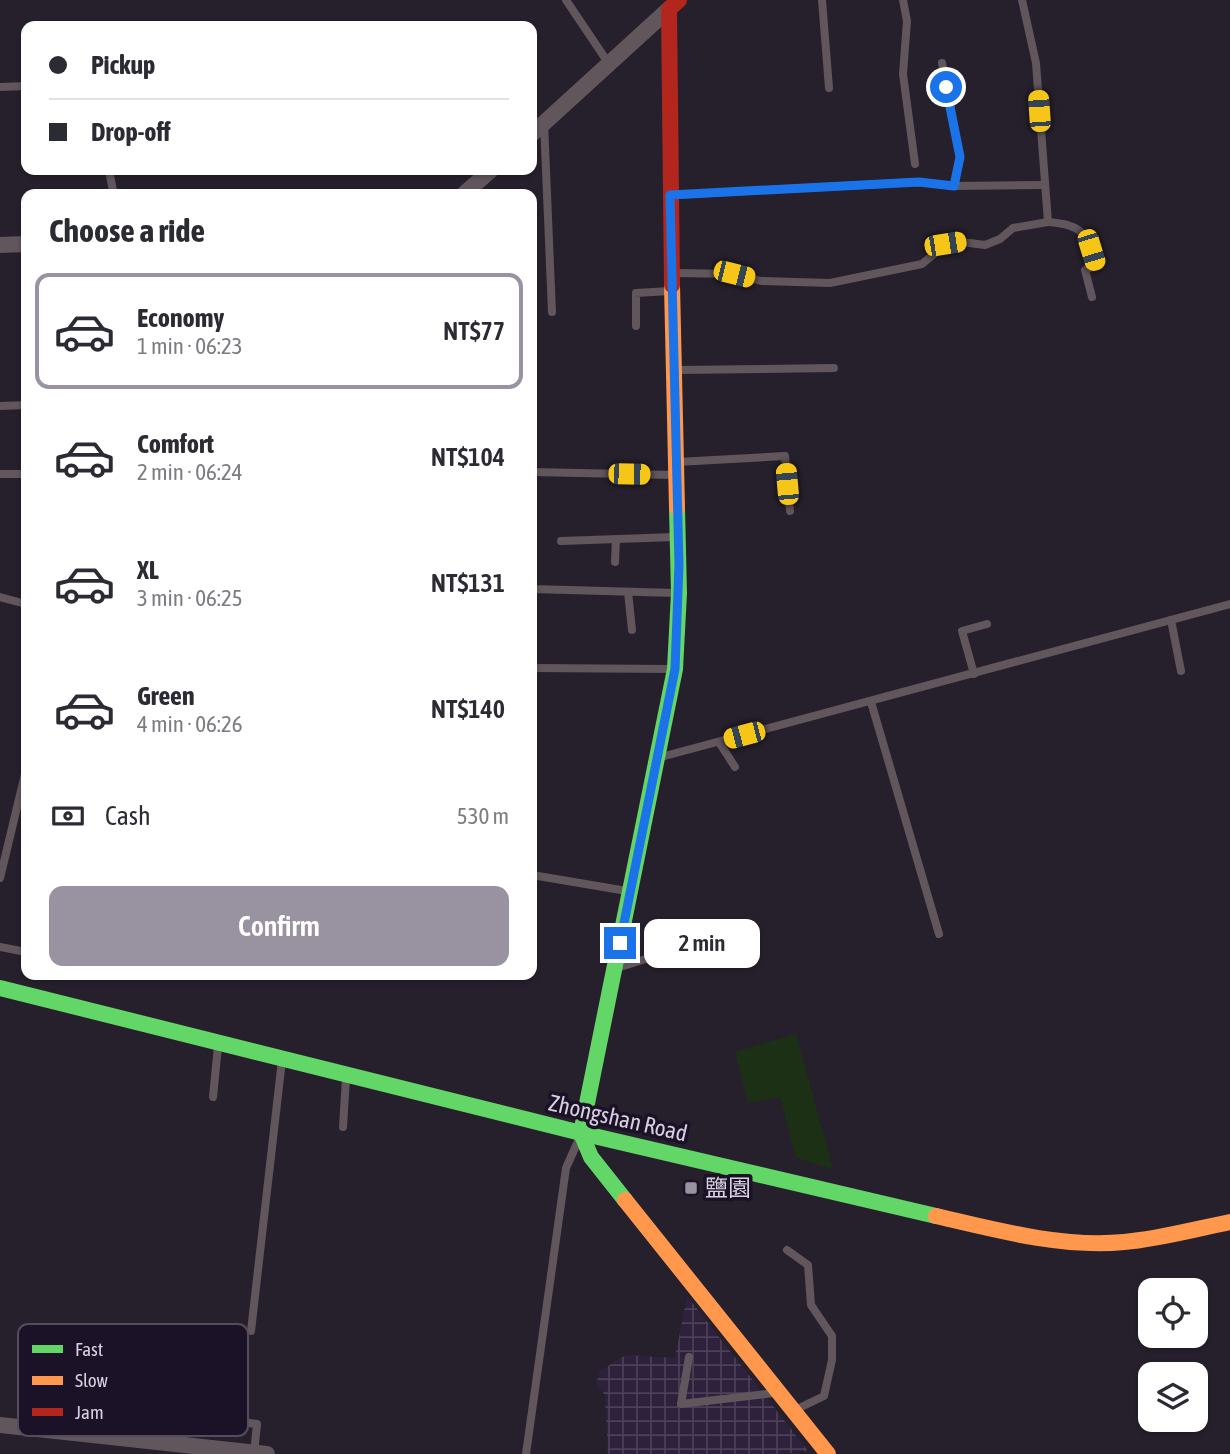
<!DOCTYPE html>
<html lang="en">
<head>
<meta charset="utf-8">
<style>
	:root { --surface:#fff; --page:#f2f2f3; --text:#2b2b33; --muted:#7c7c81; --line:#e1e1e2; --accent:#9992a1 }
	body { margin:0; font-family:"Asap Condensed","Noto Sans TC",sans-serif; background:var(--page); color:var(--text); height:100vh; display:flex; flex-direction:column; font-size:26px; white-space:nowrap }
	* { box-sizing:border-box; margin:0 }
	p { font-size:23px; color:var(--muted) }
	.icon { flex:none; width:38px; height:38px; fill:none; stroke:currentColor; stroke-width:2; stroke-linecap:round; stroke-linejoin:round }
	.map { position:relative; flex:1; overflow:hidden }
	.sheet { position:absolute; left:21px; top:189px; width:516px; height:791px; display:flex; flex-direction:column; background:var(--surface); border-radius:14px; box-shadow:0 2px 5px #0004 }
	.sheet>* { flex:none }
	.top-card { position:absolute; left:21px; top:21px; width:516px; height:154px; border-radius:14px; box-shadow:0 2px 5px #0004; display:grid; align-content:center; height:154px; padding:0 28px; background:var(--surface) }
	.fabs { position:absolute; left:1138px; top:1278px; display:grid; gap:14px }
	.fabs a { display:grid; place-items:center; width:70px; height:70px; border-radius:14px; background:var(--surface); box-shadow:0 2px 5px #0004; font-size:35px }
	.end { position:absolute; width:32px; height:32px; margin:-16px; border:9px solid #1a73e8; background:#fff; box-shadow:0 0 0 4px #fff }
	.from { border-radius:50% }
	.bubble { position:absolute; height:49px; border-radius:14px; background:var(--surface); box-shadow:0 2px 5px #0004; font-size:23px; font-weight:600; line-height:49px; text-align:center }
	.car { position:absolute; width:21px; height:42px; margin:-21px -10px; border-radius:9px; box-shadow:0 0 5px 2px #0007; background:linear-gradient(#f5c518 24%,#345 0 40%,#f5c518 0 76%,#345 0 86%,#f5c518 0) }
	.top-card b { display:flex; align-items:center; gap:24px; height:66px; font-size:26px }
	.top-card b+b { border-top:2px solid var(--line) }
	.top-card i { width:18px; height:18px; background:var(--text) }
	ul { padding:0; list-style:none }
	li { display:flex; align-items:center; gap:21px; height:116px; margin:0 14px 10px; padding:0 14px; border:4px solid transparent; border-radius:14px }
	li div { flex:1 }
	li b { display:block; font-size:26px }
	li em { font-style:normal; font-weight:600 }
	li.current { border-color:var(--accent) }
	li>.icon { width:63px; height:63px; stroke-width:1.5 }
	h2 { padding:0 28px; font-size:32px; line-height:84px }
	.pay { display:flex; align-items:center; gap:18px; height:77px; padding:0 28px; font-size:26px }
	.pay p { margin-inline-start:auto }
	.primary-button { display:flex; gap:14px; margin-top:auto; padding:14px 28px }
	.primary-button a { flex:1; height:80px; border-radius:14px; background:var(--accent); color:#fff; font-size:28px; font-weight:600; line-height:80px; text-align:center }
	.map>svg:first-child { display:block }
	.industrial { fill:url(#industrial-grid) }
	.green { fill:#1c3016 }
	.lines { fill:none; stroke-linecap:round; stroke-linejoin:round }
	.lane { stroke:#61565b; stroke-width:8 }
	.street { stroke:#61565b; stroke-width:16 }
	.fast { stroke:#63d668; stroke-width:16 }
	.slow { stroke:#ff974d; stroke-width:16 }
	.jam { stroke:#b3261e; stroke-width:16 }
	.route { stroke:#1a73e8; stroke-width:9 }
	.poi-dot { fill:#9992a1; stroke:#1c1227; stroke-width:2.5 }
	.labels { text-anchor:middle; stroke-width:7; stroke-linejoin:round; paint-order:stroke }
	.street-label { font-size:23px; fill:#d7d0e0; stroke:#1c1227 }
	.poi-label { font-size:23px; fill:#d7d0e0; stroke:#1c1227; text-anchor:start }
	.key { fill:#1c1227; stroke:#544b5e; stroke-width:2 }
	.key-label { font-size:19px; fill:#d7d0e0 }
</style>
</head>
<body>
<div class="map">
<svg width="1230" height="1454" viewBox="0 0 1230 1454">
	<defs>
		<pattern id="industrial-grid" width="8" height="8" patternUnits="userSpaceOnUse" patternTransform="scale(1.75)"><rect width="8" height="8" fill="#2d213b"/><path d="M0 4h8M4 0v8" fill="none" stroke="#4b4057"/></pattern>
	</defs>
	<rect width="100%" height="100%" fill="#26202c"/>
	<path class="industrial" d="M 687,1296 L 808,1451 L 782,1454 L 608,1454 L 605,1395 L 596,1384 L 600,1371 L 626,1355 L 675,1358 Z"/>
	<path class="green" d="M 796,1034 L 833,1169 L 796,1158 L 780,1097 L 748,1103 L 735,1052 Z"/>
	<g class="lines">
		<g class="lane">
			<path d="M 566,0 L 609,64"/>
			<path d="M 822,0 L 829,88"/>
			<path d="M 903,0 L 907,21 L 903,74 L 915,164"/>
			<path d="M 942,63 L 960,157 L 954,186"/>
			<path d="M 0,87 L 26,86"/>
			<path d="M 544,123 L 552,312"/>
			<path d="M 109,170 L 113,191"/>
			<path d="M 673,195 L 919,182 L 954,186 L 1044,185"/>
			<path d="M 1048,222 C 1084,225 1085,233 1096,265 L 1085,270 L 1092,297"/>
			<path d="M 676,273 L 734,274 L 761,281 L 830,283 L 922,264 L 945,245 L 962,242 L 985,245 L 1000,239 L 1013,228 L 1048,222 L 1036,63 L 1022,0"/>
			<path d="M 636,326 L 636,293 L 670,291"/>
			<path d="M 677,370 L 834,368"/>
			<path d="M 0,406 L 26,405"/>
			<path d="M 677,462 L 785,456 L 790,511"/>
			<path d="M 532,472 L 675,475"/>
			<path d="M 0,474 L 26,474"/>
			<path d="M 561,541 L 675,537"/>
			<path d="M 615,562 L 616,539"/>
			<path d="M 532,589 L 676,593"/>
			<path d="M 628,592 L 632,630"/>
			<path d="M 0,597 L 26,604"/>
			<path d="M 1171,620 L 1181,671"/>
			<path d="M 532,668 L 673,669"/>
			<path d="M 974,674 L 962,631 L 987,624"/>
			<path d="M 871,702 L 939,934"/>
			<path d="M 719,742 L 735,767"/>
			<path d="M 661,757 L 1230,604"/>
			<path d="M 538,876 L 627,891"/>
			<path d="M 0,878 L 26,770"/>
			<path d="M 0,947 L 26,952"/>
			<path d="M 617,968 L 674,950"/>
			<path d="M 213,1097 L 218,1046"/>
			<path d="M 343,1127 L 346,1078"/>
			<path d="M 787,1250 L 808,1265 L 811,1305 L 832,1336 L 832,1360 L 824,1396 L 795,1410"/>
			<path d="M 251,1331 L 282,1060"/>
			<path d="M 689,1357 L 681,1404 L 774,1393"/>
			<path d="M 244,1396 L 240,1422 L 257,1424 L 254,1453"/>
			<path d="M 526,1454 L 566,1168 L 579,1139"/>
		</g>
		<g class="street">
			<path d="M 532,134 L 669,9"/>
			<path d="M 464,194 L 491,170"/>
			<path d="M 0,245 L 26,244"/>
			<path d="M 0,1425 L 267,1454"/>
		</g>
		<g class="fast">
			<path d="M 0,988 L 581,1133 L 936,1216"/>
			<path d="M 625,1200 L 591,1157 L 581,1133 L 675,669 L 679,593 L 677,508"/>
		</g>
		<g class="slow">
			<path d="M 672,285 L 677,508"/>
			<path d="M 625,1200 L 828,1454"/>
			<path d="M 936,1216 C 996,1230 1062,1248 1124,1242 C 1159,1239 1195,1229 1230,1222"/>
		</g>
		<path class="jam" d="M 672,285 L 669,9 L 679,0"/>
	</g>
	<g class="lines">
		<path class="route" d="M 620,943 L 675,669 L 679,565 L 670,195 L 919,182 L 954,186 L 960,157 L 946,87"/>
	</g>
	<rect class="poi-dot" x="684" y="1181" width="14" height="14" rx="3.5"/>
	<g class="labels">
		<g class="street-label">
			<text transform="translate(618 1118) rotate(13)" y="8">Zhongshan Road</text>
		</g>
		<g class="poi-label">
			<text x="705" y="1196">鹽園</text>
		</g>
	</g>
	<rect x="18" y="1324" width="230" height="112" rx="10" class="key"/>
	<rect x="32" y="1345" width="31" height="8" fill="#63d668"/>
	<rect x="32" y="1376" width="31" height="9" fill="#ff974d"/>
	<rect x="32" y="1408" width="31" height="8" fill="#b3261e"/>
	<g class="key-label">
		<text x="75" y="1356">Fast</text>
		<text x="75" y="1387">Slow</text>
		<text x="75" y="1419">Jam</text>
	</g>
</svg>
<div class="fabs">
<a><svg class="icon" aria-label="locate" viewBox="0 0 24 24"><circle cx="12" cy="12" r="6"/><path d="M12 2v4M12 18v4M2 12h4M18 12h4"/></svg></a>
<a><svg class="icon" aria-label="layers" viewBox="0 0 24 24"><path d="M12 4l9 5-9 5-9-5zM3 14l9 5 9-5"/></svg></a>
</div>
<i class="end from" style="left:946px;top:87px"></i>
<i class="end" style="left:620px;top:943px"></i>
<div class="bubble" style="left:644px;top:919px;width:116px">2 min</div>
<i class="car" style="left:1039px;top:111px;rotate:356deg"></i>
<i class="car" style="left:945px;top:244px;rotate:81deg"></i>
<i class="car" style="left:1091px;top:250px;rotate:163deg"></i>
<i class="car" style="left:734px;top:274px;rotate:104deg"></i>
<i class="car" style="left:629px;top:474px;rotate:91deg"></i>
<i class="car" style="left:787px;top:484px;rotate:355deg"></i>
<i class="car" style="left:744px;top:735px;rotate:255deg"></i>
<div class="top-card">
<b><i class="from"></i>Pickup</b>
<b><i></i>Drop-off</b>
</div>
<section class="sheet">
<h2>Choose a ride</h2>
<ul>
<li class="current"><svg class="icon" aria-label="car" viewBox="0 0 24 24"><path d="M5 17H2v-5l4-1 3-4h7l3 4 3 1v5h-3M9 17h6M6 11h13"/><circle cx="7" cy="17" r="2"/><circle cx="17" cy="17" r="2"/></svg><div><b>Economy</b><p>1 min · 06:23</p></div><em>NT$77</em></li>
<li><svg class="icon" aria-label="car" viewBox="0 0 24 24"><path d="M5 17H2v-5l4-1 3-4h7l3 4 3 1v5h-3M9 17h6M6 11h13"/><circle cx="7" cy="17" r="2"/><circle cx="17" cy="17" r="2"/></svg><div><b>Comfort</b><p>2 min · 06:24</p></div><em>NT$104</em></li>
<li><svg class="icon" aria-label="car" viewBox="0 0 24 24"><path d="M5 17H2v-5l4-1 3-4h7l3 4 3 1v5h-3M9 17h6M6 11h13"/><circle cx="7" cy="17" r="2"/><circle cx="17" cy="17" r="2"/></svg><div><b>XL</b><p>3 min · 06:25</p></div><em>NT$131</em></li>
<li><svg class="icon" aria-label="car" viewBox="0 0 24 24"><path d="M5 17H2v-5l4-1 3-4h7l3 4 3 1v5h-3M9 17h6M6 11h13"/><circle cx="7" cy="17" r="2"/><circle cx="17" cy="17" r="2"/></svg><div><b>Green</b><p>4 min · 06:26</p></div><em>NT$140</em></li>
</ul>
<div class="pay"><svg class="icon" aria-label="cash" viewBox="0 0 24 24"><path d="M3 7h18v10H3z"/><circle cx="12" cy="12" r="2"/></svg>Cash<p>530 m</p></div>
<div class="primary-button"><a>Confirm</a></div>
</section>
</div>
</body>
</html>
